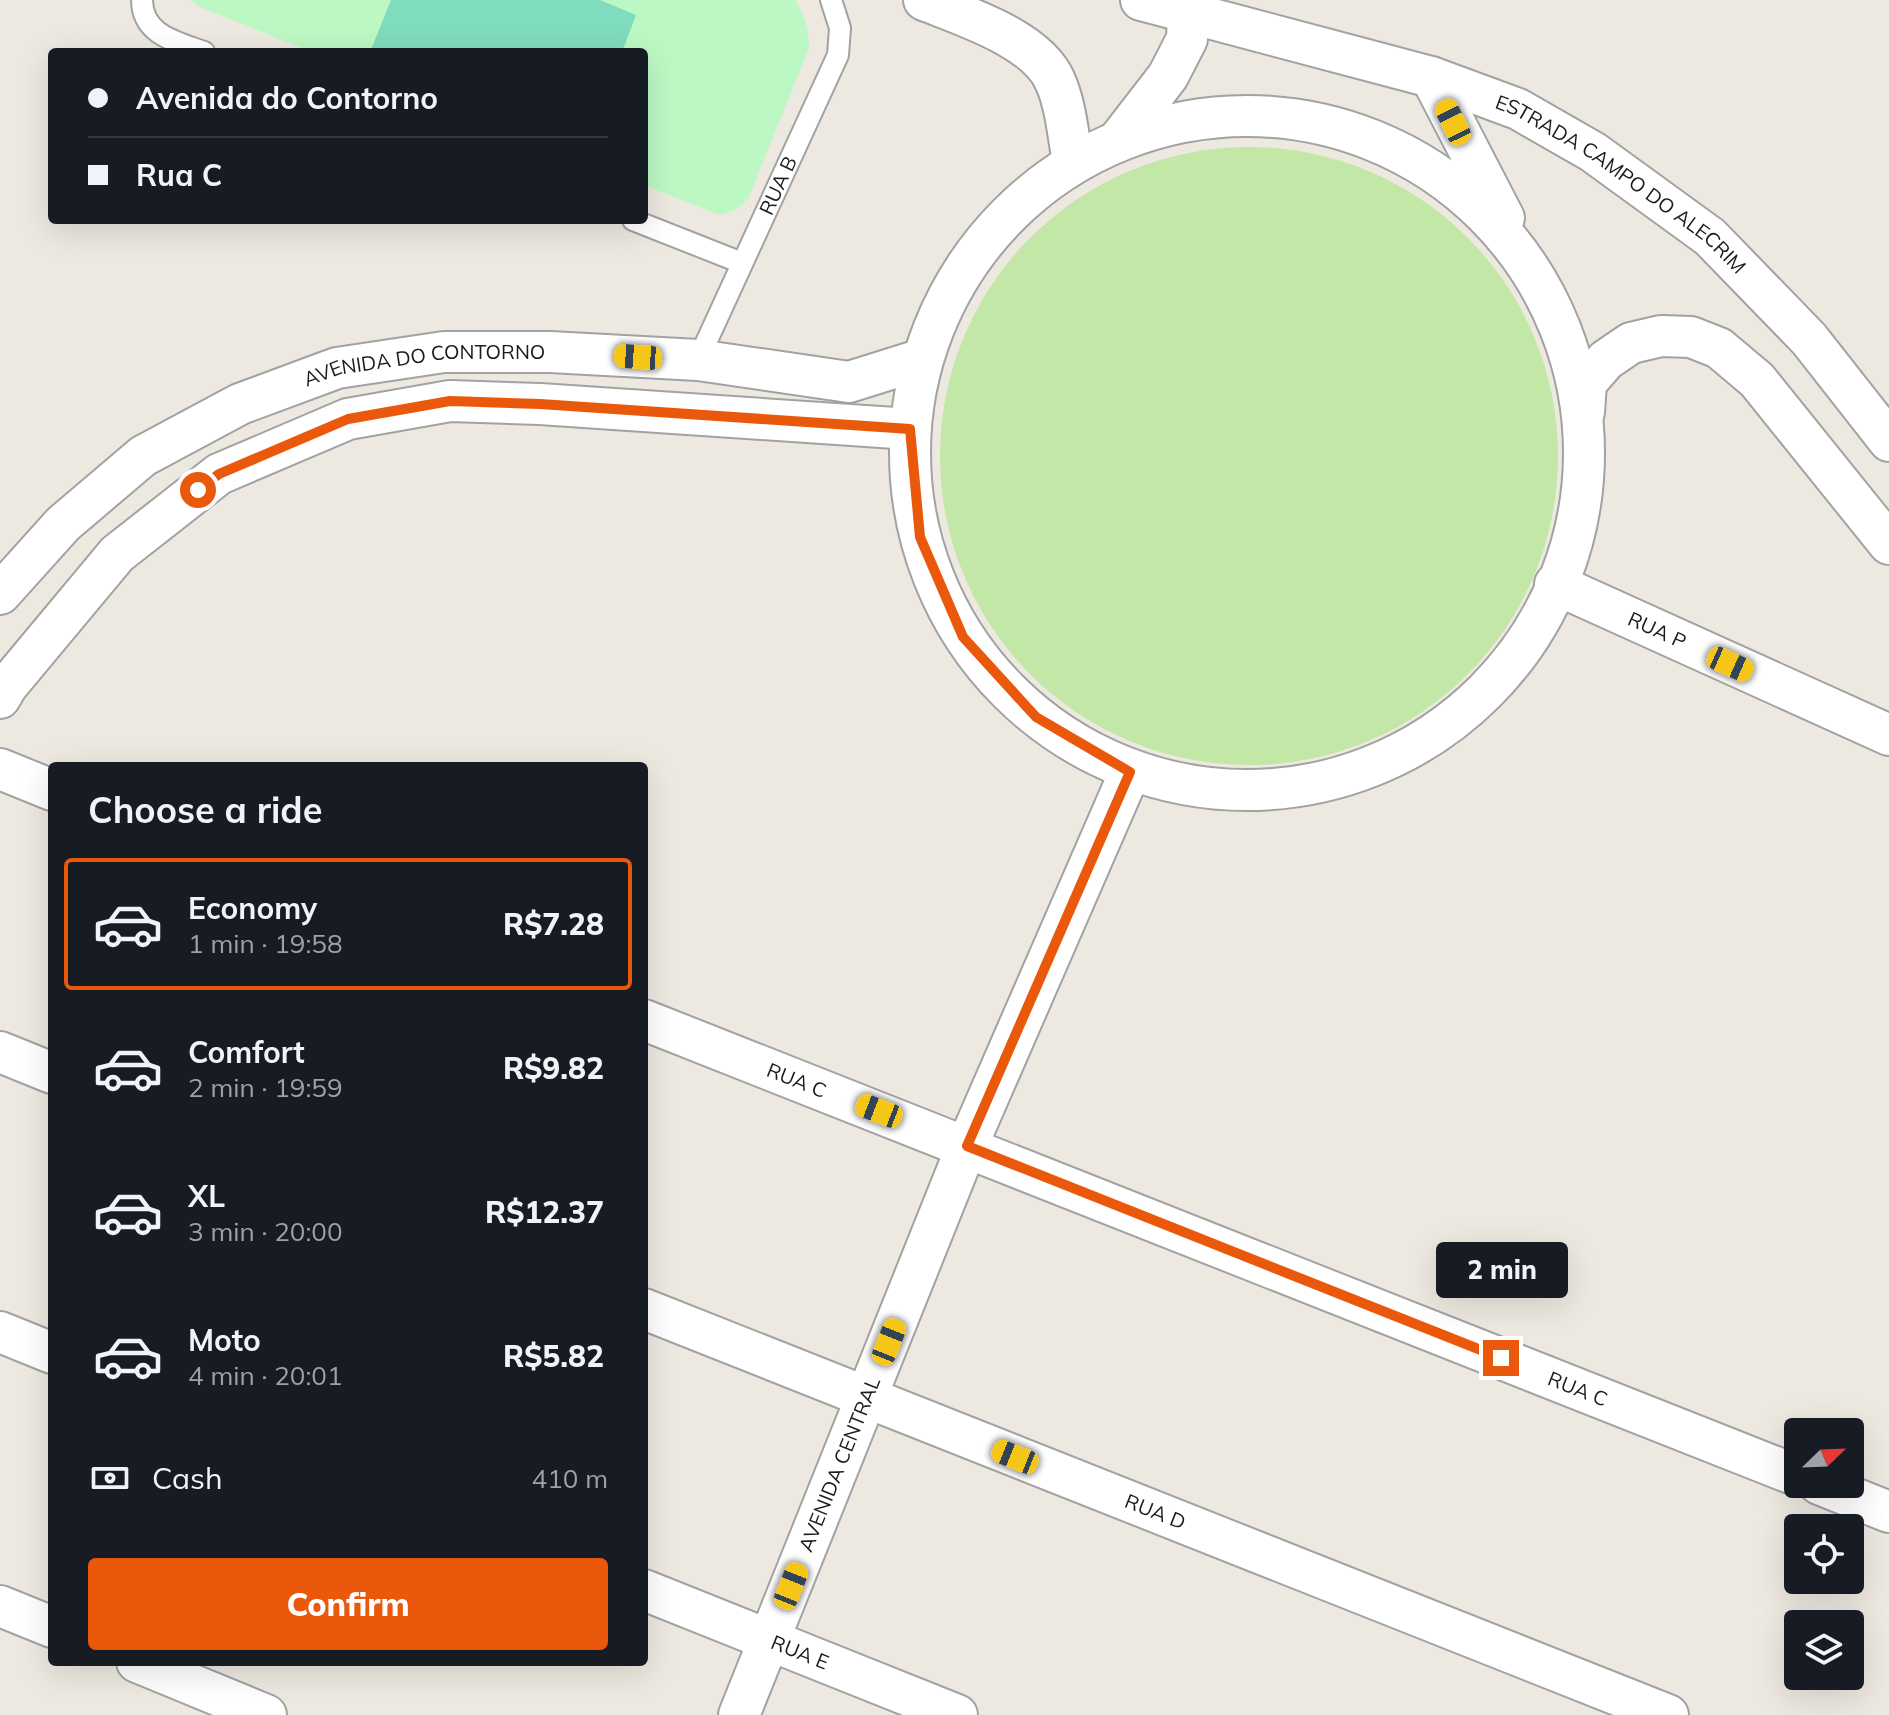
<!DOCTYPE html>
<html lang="en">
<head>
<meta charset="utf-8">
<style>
	:root { --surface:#171b24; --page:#20242c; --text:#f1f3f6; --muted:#9ea1a6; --line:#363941; --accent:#ea580c }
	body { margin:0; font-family:Mulish,sans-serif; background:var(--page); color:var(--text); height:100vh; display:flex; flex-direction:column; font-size:30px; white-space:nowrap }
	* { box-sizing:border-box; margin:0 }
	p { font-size:26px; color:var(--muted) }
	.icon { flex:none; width:44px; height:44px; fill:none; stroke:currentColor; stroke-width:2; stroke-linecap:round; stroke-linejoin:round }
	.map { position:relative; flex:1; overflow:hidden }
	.drawer { position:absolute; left:48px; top:762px; width:600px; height:904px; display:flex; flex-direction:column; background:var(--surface); border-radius:8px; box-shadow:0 8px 32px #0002 }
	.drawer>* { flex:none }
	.top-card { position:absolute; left:48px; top:48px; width:600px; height:176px; border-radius:8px; box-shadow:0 8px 32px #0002; display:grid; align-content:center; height:176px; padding:0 40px; background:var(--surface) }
	.needle { width:52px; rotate:67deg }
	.tools { position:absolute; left:1784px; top:1418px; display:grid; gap:16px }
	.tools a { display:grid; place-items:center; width:80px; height:80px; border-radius:8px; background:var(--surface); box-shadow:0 8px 32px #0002; font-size:40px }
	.end { position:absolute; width:36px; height:36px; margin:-18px; border:10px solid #ea580c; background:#fff; box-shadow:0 0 0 4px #fff }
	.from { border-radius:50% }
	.bubble { position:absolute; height:56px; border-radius:8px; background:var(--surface); box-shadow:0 8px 32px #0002; font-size:26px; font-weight:800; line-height:56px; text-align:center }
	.car { position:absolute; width:24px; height:48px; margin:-24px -12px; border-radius:10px; box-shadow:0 0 6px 2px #0007; background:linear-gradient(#f5c518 24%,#345 0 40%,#f5c518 0 76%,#345 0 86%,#f5c518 0) }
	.top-card b { display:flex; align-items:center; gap:28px; height:76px; font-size:30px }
	.top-card b+b { border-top:2px solid var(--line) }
	.top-card i { width:20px; height:20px; background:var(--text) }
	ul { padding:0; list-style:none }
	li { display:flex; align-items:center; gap:24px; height:132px; margin:0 16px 12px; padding:0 24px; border:4px solid transparent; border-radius:8px }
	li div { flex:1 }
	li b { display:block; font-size:30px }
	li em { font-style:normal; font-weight:800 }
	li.active { border-color:var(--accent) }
	li>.icon { width:72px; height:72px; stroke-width:1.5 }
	h2 { padding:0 40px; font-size:36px; line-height:96px }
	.pay { display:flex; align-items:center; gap:20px; height:88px; padding:0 40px; font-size:30px }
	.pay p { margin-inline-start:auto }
	.primary-button { display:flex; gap:16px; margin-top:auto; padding:16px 40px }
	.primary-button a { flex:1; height:92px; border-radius:8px; background:var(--accent); color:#fff; font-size:32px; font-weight:800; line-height:92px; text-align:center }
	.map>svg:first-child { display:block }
	.grass { fill:#c3e7a6 }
	.park { fill:#bcf8c4 }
	.pitch { fill:#7fdcbc }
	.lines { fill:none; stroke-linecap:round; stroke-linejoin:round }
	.service-casing { stroke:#a2a2a2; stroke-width:24 }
	.minor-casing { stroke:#a2a2a2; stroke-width:44 }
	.service { stroke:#fff; stroke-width:20 }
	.minor { stroke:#fff; stroke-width:40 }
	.route { stroke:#ea580c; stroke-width:10 }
	.labels { text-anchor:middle; stroke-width:6; stroke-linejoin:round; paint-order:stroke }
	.street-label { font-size:20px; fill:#1b1b1b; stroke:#fff }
</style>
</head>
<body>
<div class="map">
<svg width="1889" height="1715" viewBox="0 0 1889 1715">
	<rect width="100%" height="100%" fill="#ede9e1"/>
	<circle class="grass" cx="1249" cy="456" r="309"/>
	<path class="park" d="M 191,0 L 795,0 C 805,16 809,29 809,48 L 748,199 L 735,210 L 720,215 L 644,185 L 644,52 L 312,52 L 200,7 Z"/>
	<path class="pitch" d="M 391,0 L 600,0 L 636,15 L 622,52 L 370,52 Z"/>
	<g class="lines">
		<defs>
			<g id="service">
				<path d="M 142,0 C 142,35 177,42 204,52"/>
				<path d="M 633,220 L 742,263"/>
				<path id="s1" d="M 698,360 L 838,55 L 840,28 L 831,0"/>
			</g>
			<g id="minor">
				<path d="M 924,0 C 964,16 1037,39 1055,81 C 1066,105 1068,136 1073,161"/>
				<path id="s2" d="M 1141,0 L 1431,77 L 1518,109 L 1593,152 L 1710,237 L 1809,339 L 1889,441"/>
				<path d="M 1431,77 L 1504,218"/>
				<circle cx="1247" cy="453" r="337"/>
				<path d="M 1117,142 L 1168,76 L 1187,39 L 1188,13"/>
				<path d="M 1584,412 L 1586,383 L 1606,360 L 1631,343 L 1661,336 L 1691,337 L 1719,348 L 1757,380 L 1889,544"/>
				<path id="s3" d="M 1555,584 L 1889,735"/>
				<path id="s4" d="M 0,594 L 63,524 L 143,456 L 240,404 L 337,368 L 444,352 L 550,352 L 698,360 L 849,382 L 916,361"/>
				<path d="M 0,698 L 7,686 L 117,554 L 219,474 L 348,419 L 450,401 L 540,404 L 910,429"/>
				<path d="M 0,769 L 52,790"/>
				<path id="s5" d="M 644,1020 L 1798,1476"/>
				<path d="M 0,1052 L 52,1073"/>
				<path id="s6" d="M 644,1309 L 1668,1715"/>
				<path d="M 0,1332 L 52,1353"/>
				<path d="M 1819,1484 L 1889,1512"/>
				<path id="s7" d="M 644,1590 L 957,1715"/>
				<path d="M 0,1606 L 52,1627"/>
				<path d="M 137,1662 L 266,1715"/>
				<path id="s8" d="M 739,1715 L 967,1146 L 1130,772"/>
			</g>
		</defs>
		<use href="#service" class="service-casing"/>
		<use href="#minor" class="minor-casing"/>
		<use href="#service" class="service"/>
		<use href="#minor" class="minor"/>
	</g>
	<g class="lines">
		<path class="route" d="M 198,490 L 219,474 L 348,419 L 450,401 L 540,404 L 910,429 L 920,537 L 963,637 L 1036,717 L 1130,772 L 967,1146 L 1501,1358"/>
	</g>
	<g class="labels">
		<g class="street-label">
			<text dy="7" stroke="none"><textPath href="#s1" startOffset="192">RUA B</textPath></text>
			<text dy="7" stroke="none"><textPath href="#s2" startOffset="520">ESTRADA CAMPO DO ALECRIM</textPath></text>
			<text dy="7" stroke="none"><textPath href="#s4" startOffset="500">AVENIDA DO CONTORNO</textPath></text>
			<text dy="7" stroke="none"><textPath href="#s3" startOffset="112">RUA P</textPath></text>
			<text dy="7" stroke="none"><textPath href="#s5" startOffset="164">RUA C</textPath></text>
			<text dy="7" stroke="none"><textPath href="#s5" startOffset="1004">RUA C</textPath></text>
			<text dy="7" stroke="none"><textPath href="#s8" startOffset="270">AVENIDA CENTRAL</textPath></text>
			<text dy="7" stroke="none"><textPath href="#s6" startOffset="550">RUA D</textPath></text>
			<text dy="7" stroke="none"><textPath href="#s7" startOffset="168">RUA E</textPath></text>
		</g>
	</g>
</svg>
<div class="tools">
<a><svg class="needle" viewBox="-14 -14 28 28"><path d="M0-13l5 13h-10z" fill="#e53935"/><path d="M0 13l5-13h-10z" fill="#9ea1a6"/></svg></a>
<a><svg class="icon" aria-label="locate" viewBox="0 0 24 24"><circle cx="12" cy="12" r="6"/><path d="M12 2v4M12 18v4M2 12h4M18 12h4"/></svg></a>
<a><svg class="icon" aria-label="layers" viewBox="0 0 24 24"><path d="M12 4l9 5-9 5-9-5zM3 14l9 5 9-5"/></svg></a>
</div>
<i class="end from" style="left:198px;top:490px"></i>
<i class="end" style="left:1501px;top:1358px"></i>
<div class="bubble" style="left:1436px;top:1242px;width:132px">2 min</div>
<i class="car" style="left:1453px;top:122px;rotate:334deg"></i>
<i class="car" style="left:638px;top:357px;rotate:274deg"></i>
<i class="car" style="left:1730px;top:664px;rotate:114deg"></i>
<i class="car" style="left:879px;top:1111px;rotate:291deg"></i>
<i class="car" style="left:889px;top:1342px;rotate:22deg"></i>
<i class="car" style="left:1015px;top:1457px;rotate:292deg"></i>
<i class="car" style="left:791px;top:1586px;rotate:22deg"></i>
<div class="top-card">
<b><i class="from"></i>Avenida do Contorno</b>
<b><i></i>Rua C</b>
</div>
<section class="drawer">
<h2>Choose a ride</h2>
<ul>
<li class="active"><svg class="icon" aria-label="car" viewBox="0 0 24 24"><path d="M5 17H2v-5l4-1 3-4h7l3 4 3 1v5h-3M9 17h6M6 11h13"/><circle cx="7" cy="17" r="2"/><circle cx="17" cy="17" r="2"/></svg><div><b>Economy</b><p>1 min · 19:58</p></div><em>R$7.28</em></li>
<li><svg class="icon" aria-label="car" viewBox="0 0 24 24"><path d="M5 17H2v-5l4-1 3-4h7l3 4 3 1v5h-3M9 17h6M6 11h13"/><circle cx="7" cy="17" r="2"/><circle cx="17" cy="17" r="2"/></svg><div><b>Comfort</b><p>2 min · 19:59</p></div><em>R$9.82</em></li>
<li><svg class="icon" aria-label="car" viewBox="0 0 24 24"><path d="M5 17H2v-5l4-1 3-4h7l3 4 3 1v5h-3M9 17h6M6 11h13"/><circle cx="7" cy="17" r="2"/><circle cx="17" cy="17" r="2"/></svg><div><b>XL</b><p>3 min · 20:00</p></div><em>R$12.37</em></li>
<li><svg class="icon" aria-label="car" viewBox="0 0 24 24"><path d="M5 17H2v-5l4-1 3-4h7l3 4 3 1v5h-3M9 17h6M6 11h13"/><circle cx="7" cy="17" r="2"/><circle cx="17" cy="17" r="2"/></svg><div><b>Moto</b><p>4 min · 20:01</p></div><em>R$5.82</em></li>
</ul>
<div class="pay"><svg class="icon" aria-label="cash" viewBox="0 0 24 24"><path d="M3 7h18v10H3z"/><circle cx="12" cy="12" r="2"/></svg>Cash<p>410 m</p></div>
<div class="primary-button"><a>Confirm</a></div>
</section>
</div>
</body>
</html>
